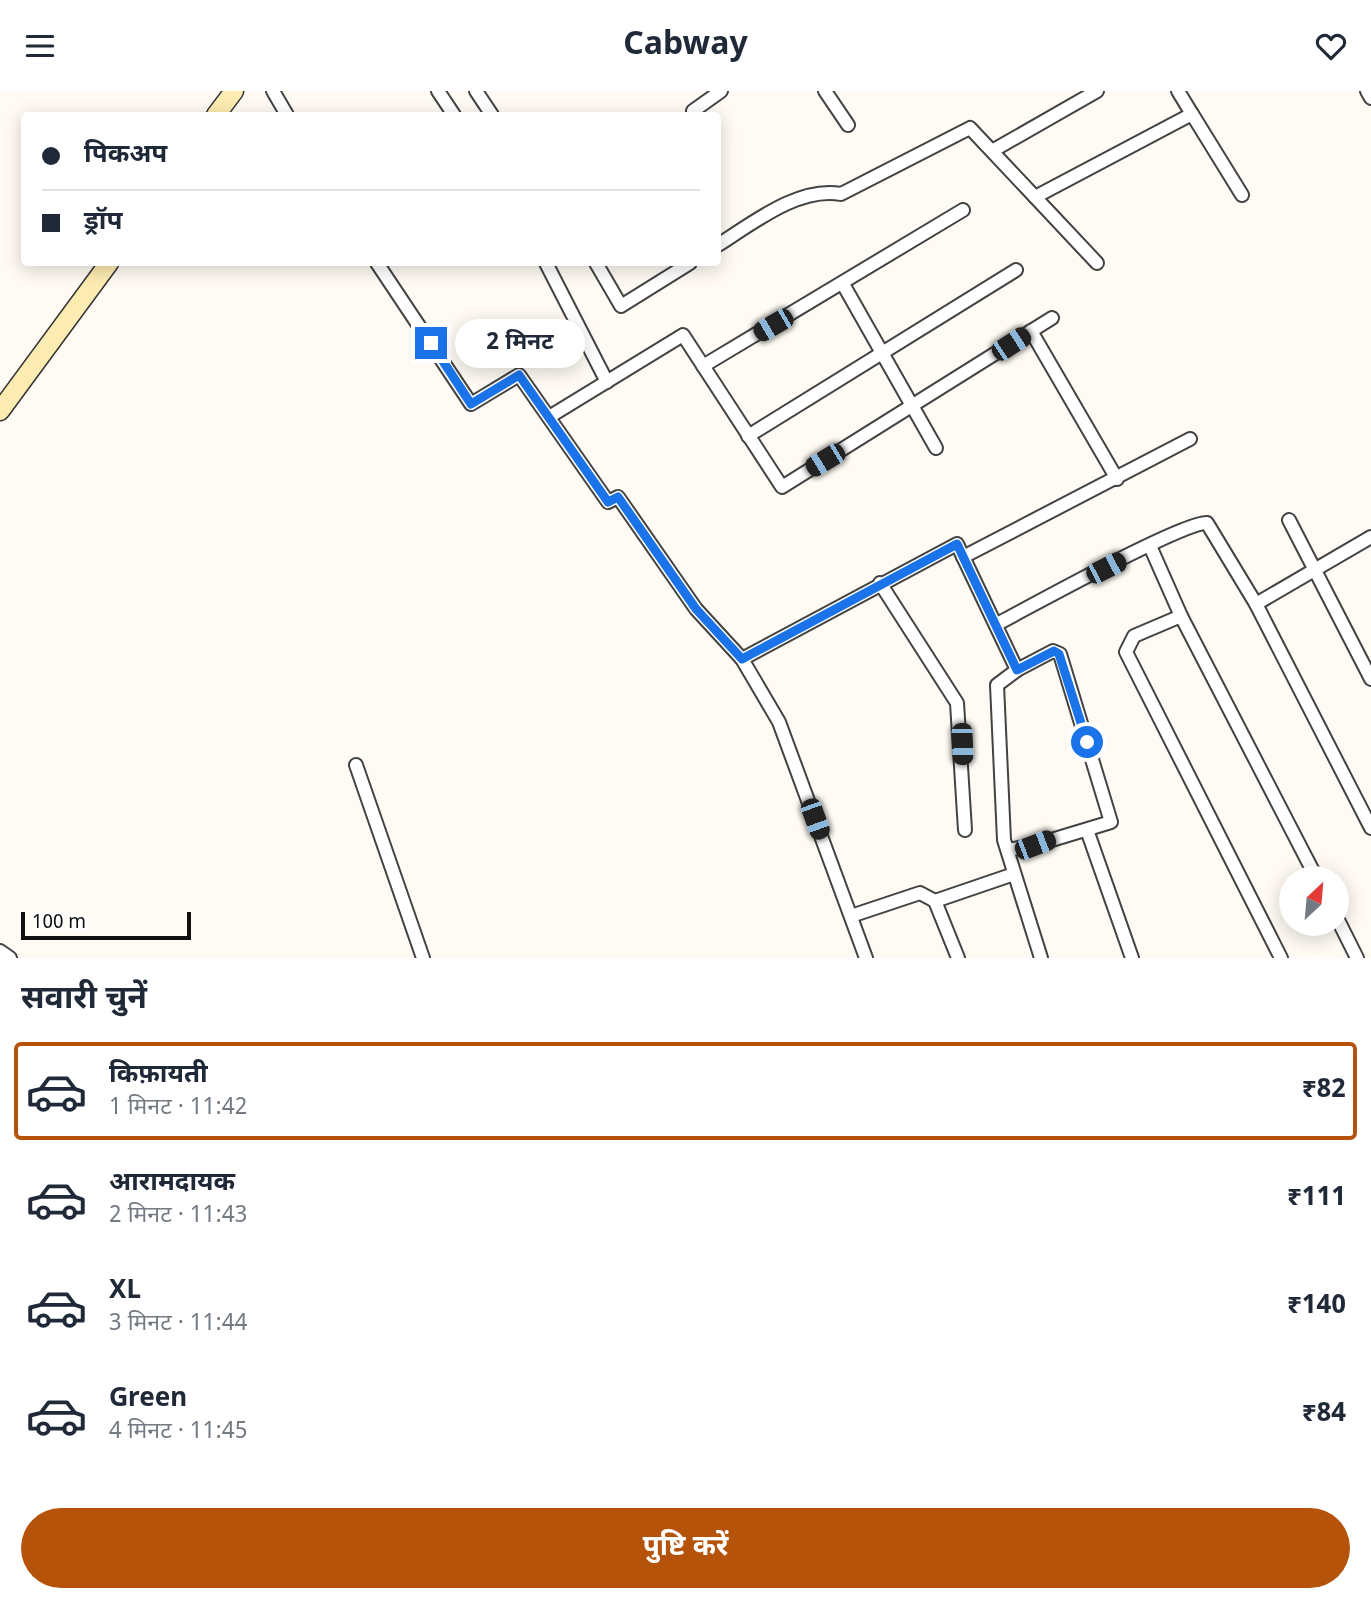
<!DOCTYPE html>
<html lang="hi">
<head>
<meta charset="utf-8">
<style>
	:root { --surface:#fff; --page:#f2f2f3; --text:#1f2937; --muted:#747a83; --line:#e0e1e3; --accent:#b45309 }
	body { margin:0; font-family:Georgia,"Noto Sans Devanagari",serif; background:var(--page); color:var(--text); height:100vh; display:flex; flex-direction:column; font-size:26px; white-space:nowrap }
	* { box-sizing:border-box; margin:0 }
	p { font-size:23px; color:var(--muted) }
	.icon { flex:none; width:38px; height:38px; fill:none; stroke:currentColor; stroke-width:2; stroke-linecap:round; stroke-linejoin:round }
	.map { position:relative; height:867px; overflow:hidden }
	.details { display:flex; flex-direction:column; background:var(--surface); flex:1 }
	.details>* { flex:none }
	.guide { position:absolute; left:21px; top:21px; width:700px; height:154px; border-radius:7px; box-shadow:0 4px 18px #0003; display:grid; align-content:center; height:154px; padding:0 21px; background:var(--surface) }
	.needle { width:46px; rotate:26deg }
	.buttons { position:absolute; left:1279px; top:775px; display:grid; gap:14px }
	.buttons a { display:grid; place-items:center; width:70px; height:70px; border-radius:50%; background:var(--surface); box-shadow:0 4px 18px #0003; font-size:35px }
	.scale { position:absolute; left:21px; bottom:18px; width:170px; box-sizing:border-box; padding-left:7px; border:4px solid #101010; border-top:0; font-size:19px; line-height:24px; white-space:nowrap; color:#101010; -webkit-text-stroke:5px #fff; paint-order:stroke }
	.end { position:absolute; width:32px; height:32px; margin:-16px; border:9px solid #1a73e8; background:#fff; box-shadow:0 0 0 4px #fff }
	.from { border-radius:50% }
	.bubble { position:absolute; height:49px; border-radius:24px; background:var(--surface); box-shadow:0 4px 18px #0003; font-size:23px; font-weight:700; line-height:49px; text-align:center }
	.car { position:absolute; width:21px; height:42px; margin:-21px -10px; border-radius:9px; box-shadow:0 0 5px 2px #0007; background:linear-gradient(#222 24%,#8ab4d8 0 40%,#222 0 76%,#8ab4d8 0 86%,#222 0) }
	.guide b { display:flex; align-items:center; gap:24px; height:66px; font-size:26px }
	.guide b+b { border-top:2px solid var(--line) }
	.guide i { width:18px; height:18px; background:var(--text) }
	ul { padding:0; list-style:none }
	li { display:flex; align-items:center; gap:21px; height:98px; margin:0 14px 10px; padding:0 7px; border:4px solid transparent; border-radius:7px }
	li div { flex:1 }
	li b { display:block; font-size:26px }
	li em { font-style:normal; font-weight:700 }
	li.active { border-color:var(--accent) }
	li>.icon { width:63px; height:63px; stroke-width:1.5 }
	h2 { padding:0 21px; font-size:32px; line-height:84px }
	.primary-button { display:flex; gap:14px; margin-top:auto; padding:14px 21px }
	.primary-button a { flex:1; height:80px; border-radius:42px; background:var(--accent); color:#fff; font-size:28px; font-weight:700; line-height:80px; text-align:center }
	header { display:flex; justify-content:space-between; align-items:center; height:91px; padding:0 21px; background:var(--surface); font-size:32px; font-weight:700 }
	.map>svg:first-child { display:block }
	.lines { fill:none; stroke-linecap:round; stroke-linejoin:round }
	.street-casing { stroke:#434343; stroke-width:16 }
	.secondary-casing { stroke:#323232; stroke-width:21 }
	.street { stroke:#fff; stroke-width:12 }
	.secondary { stroke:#fdecb1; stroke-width:18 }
	.route { stroke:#1a73e8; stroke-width:9 }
</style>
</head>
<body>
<header><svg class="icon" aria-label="menu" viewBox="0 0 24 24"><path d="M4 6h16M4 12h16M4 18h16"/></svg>Cabway<svg class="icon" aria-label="heart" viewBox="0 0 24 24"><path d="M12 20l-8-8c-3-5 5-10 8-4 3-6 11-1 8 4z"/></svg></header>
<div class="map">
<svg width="1371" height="867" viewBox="0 0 1371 867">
	<rect width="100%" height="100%" fill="#fffbf4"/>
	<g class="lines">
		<defs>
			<g id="street">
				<path d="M 273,0 L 287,24"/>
				<path d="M 438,0 L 454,24"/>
				<path d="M 476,0 L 492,24"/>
				<path d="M 825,0 L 848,34"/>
				<path d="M 1178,0 L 1192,23"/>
				<path d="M 1367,0 L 1371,7"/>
				<path d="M 693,20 L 721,0"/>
				<path d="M 992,60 L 1097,0"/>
				<path d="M 1035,106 L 1097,172"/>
				<path d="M 718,154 C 753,132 799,95 841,103 L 970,37 L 1035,106 L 1192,23 L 1242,104"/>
				<path d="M 377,172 L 471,313 L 519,284 L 608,411 L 618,406 L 696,518 L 742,568 L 957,453 L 1017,579 L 997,594 L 1004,749 L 1041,867"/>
				<path d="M 546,172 L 607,291"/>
				<path d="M 596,172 L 621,215 L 690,172"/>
				<path d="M 843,193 L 936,357"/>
				<path d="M 1031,240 L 1117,388"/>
				<path d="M 703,275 L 963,119"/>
				<path d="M 549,326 L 683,244 L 782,396 L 1052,227"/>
				<path d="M 748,345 L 1016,179"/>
				<path d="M 1289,429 L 1371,588"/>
				<path d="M 1150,455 L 1181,525 L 1317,788"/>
				<path d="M 963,466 L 1190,348"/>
				<path d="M 880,492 L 957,612 L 965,739"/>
				<path d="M 1256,513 L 1371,446"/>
				<path d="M 1181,525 L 1134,545 L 1126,561 L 1281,867"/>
				<path d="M 997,533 C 1030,516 1182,431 1207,432 L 1256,513 L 1371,737"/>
				<path d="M 742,568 L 779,631 L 866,867"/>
				<path d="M 356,674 L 423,867"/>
				<path d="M 1087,739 L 1132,867"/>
				<path d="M 1008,759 L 1035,754 L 1111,731 L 1060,563 L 1053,560 L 1017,579"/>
				<path d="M 935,810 L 1014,783"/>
				<path d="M 851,825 L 920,802 L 935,810 L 958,867"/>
				<path d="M 1337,827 L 1357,867"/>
				<path d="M 0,860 L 10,867"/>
			</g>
			<g id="secondary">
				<path d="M 216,24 L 234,0"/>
				<path d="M 0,320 L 109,172"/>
			</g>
		</defs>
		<use href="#street" class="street-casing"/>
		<use href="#secondary" class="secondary-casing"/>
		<use href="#street" class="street"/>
		<use href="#secondary" class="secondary"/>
	</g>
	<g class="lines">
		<path class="route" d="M 431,252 L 471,313 L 519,284 L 608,411 L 618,406 L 696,518 L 742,568 L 957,453 L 1017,579 L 1054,560 L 1059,563 L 1087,651"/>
	</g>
</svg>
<div class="buttons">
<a><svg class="needle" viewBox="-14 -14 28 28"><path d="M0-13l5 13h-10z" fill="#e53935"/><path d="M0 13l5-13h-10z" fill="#747a83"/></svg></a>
</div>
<div class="scale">100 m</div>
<i class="end from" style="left:1087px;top:651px"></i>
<i class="end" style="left:431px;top:252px"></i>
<div class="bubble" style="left:455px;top:228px;width:130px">2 मिनट</div>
<i class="car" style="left:773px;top:234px;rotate:240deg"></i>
<i class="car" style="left:1011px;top:253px;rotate:57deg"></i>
<i class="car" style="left:825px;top:369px;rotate:239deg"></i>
<i class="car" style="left:1106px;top:477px;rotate:63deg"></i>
<i class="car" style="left:962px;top:653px;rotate:178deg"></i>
<i class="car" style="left:815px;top:728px;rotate:160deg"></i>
<i class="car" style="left:1035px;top:754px;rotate:69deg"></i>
<div class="guide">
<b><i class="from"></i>पिकअप</b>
<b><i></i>ड्रॉप</b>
</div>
</div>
<section class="details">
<h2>सवारी चुनें</h2>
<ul>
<li class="active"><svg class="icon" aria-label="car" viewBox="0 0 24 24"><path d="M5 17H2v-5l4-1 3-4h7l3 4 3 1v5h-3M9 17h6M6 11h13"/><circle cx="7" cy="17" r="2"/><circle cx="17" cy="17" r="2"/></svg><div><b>किफ़ायती</b><p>1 मिनट · 11:42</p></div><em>₹82</em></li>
<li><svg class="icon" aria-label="car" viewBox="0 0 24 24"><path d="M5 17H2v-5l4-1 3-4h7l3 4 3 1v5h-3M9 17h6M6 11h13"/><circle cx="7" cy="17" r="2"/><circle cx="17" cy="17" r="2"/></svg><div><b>आरामदायक</b><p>2 मिनट · 11:43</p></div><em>₹111</em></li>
<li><svg class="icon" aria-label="car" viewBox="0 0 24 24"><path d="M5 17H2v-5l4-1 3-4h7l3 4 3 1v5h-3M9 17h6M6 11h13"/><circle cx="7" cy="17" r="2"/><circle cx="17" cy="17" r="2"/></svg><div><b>XL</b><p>3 मिनट · 11:44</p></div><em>₹140</em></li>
<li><svg class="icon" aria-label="car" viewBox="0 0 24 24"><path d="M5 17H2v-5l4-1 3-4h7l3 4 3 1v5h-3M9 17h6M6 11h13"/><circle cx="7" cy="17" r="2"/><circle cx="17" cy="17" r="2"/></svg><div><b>Green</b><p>4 मिनट · 11:45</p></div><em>₹84</em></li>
</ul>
<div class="primary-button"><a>पुष्टि करें</a></div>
</section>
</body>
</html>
